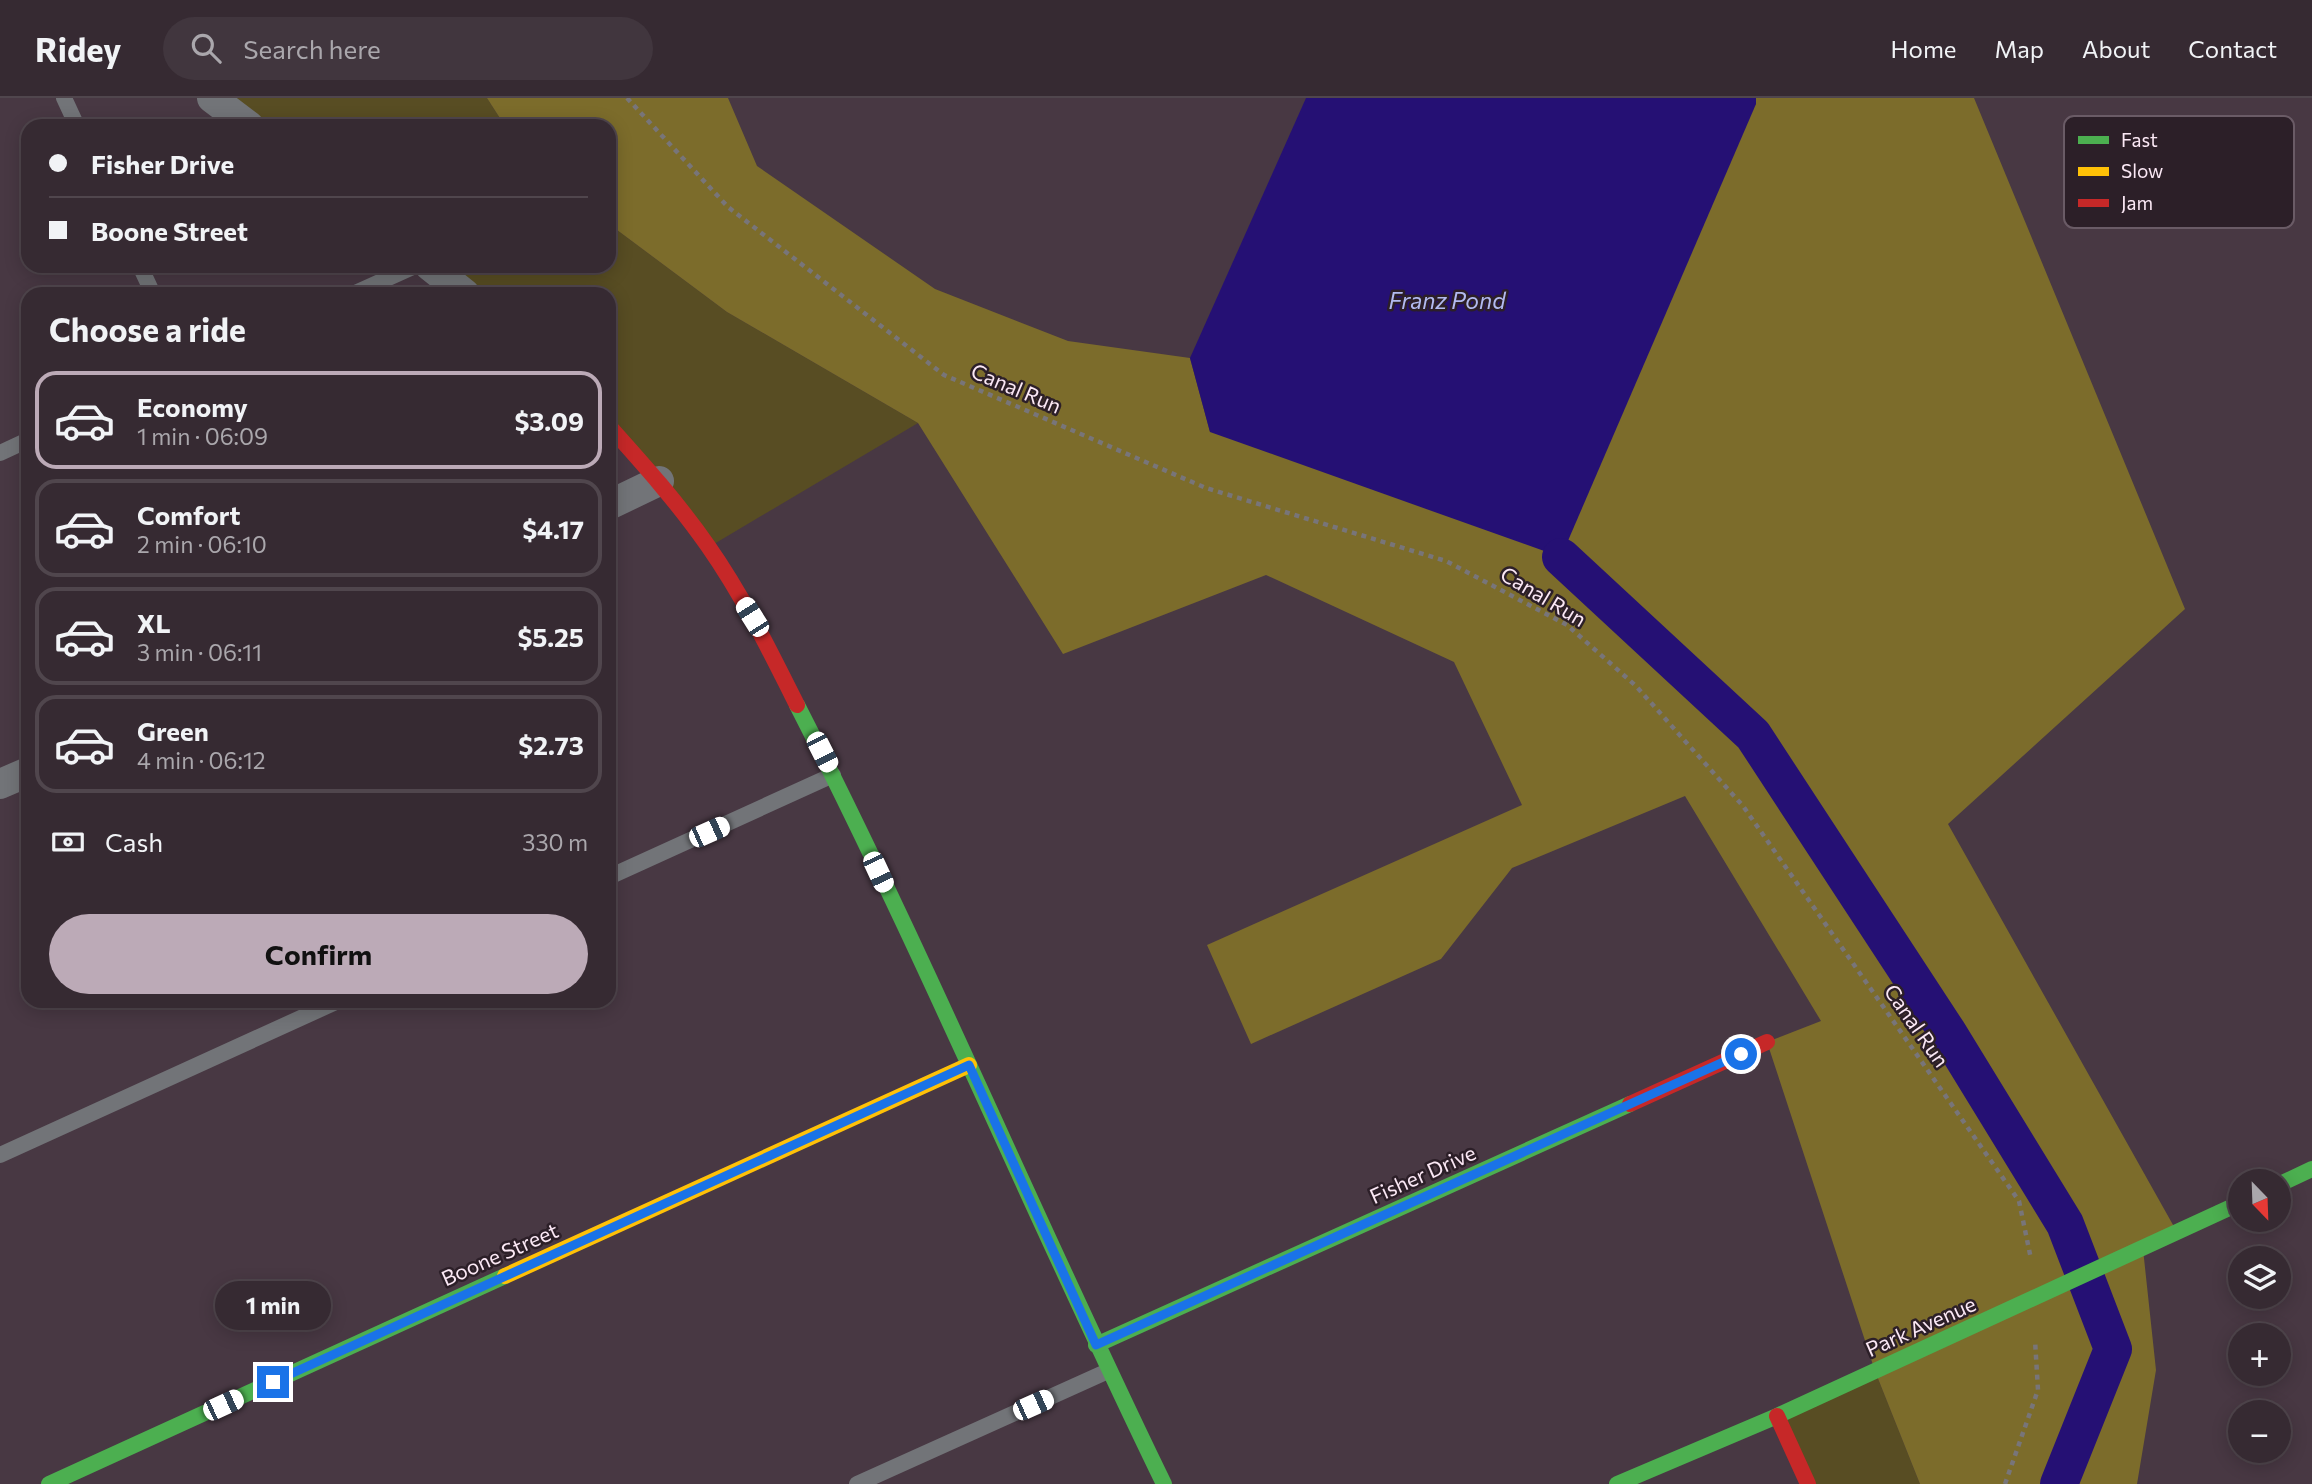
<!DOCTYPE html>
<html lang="en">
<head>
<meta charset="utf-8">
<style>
	:root { --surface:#362a32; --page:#41363e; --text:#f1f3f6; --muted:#aaa7ac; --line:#50464d; --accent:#bcaab7 }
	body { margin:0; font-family:Commissioner,sans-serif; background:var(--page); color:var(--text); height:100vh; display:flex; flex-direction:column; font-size:26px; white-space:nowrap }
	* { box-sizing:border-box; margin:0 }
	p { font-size:23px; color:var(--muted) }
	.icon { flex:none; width:38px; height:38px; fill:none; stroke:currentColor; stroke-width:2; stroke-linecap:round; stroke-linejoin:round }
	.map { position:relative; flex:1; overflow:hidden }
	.drawer { position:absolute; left:21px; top:189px; width:595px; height:721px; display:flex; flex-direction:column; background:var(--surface); border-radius:21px; box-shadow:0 4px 18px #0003,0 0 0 2px var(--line) }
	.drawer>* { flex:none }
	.hud { position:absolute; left:21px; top:21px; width:595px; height:154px; border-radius:21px; box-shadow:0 4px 18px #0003,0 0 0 2px var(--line); display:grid; align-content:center; height:154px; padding:0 28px; background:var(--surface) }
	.needle { width:46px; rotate:157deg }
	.tools { position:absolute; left:2228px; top:1071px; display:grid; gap:14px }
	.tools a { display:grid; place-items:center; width:63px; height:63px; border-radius:50%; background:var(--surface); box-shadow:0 4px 18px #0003,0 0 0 2px var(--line); font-size:35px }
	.end { position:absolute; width:32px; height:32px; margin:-16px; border:9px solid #1a73e8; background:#fff; box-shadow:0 0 0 4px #fff }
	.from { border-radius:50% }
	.bubble { position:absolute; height:49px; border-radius:24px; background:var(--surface); box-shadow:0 4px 18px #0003,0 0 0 2px var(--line); font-size:23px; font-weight:700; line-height:49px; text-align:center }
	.car { position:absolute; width:21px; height:42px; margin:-21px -10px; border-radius:9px; box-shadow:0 0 5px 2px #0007; background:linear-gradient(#fff 24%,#345 0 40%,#fff 0 76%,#345 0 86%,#fff 0) }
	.hud b { display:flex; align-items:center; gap:24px; height:66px; font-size:26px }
	.hud b+b { border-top:2px solid var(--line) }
	.hud i { width:18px; height:18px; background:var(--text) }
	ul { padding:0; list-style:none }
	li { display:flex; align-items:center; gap:21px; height:98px; margin:0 14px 10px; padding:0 14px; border:4px solid var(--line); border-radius:21px }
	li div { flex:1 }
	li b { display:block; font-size:26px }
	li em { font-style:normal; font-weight:700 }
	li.on { border-color:var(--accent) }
	li>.icon { width:63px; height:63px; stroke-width:1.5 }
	h2 { padding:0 28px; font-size:32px; line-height:84px }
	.pay { display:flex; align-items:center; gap:18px; height:77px; padding:0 28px; font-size:26px }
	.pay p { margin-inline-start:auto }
	.cta { display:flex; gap:14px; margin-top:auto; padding:14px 28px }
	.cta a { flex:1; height:80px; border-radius:42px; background:var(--accent); color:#111; font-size:28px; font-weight:700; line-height:80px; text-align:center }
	header { display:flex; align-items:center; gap:42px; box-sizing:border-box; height:98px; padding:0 35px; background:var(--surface); border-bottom:2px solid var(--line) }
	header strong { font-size:33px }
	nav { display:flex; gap:38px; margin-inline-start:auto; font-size:24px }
	.search { width:490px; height:63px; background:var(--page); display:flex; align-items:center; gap:18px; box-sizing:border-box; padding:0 24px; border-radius:38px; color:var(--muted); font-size:26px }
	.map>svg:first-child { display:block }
	.green { fill:#584d23 }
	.forest { fill:#7c6c2b }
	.water { fill:#251074 }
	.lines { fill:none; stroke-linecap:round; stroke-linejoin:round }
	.canal { stroke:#251074; stroke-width:38 }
	.path { stroke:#787579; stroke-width:4.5; stroke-dasharray:5 5; stroke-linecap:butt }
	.lane { stroke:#727478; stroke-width:16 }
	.street { stroke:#727478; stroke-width:30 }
	.fast { stroke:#4caf50; stroke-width:16 }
	.slow { stroke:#ffc107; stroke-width:16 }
	.jam { stroke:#c62828; stroke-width:16 }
	.route { stroke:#1a73e8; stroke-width:9 }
	.labels { text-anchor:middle; stroke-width:5; stroke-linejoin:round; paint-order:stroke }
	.street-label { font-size:21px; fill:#fbe8f5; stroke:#2c1f28 }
	.water-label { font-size:23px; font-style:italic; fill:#b2baf0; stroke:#2c1f28 }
	.key { fill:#2c1f28; stroke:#6a5b66; stroke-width:2 }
	.key-label { font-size:19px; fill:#fbe8f5 }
</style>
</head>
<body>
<header>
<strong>Ridey</strong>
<div class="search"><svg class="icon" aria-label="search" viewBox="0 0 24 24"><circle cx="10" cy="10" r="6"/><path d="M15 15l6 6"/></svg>Search here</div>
<nav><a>Home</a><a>Map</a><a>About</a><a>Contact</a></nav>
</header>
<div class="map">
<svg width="2312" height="1386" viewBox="0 0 2312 1386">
	<rect width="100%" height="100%" fill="#483843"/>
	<g class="green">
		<path d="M 212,0 L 487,0 L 505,28 L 249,28 Z"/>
		<path d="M 609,126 L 727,214 L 918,325 L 709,449 L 609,328 L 609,196 L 465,196 L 430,168 L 609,168 Z"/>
		<path d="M 1875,1273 L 1920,1386 L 1808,1386 L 1777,1318 Z"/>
	</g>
	<path class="forest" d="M 487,0 L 728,0 L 757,68 L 935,191 L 1068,243 L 1190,260 L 1210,334 L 1756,6 L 1756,0 L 1974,0 L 2185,511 L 1948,726 L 2177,1134 L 2143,1151 L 2156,1272 L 2137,1386 L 1920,1386 L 1875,1273 L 1767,944 L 1821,923 L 1685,698 L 1512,770 L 1441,861 L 1251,946 L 1207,847 L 1522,707 L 1454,564 L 1266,477 L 1063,556 L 918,325 L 727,214 L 609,126 L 609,28 L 505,28 Z"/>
	<path class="water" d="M 1306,0 L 1756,0 L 1756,6 L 1561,459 L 1210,334 L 1190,260 Z"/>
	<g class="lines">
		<path class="canal" d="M 1561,459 L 1753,637 L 1948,935 L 2065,1126 L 2113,1251 L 2059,1386"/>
		<g class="path">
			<path d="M 627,0 L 728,109 L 944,277 L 1206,390 L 1446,463 L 1567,527 L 1636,588 L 1743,708 L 2019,1103 L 2031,1161"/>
			<path d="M 2005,1386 L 2038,1292 L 2035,1242"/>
		</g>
		<g class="lane">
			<path d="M 64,0 L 77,28"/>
			<path d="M 140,168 L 153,196"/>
			<path d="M 353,196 L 415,168"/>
			<path d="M 0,355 L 28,342"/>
			<path d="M 609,779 L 833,677"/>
			<path d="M 0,1057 L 338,903"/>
			<path d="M 857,1386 L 1108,1273"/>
		</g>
		<g class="street">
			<path d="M 212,0 L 249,28"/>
			<path d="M 430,168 L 465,196"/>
			<path d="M 609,407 L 659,383"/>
			<path d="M 0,686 L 28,674"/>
		</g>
		<g class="fast">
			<path d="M 797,607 C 928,863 1038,1128 1164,1386"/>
			<path d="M 2278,1087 L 2312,1071"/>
			<path d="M 1096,1247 L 1630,1006"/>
			<path d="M 49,1386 L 505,1178"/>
			<path d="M 1617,1386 L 1777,1318 L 2240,1105"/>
		</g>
		<path class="slow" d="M 505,1178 L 969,967"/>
		<g class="jam">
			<path d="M 609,328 C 644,367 678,405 708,448 C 743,498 770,553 797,607"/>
			<path d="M 1630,1006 L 1767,944"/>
			<path d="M 1777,1318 L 1808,1386"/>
		</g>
	</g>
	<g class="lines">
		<path class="route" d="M 273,1284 L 969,967 L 1096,1247 L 1741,956"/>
	</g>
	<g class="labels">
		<g class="street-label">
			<text transform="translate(1016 291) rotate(23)" y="7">Canal Run</text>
			<text transform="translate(1543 499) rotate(31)" y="7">Canal Run</text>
			<text transform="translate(1916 928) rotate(55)" y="7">Canal Run</text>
			<text transform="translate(1423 1077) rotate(-24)" y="7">Fisher Drive</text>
			<text transform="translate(500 1157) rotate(-24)" y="7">Boone Street</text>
			<text transform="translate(1921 1229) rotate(-24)" y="7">Park Avenue</text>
		</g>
		<g class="water-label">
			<text x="1447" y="211">Franz Pond</text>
		</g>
	</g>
	<rect x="2064" y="18" width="230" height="112" rx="10" class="key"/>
	<rect x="2078" y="38" width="31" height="8" fill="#4caf50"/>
	<rect x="2078" y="69" width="31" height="9" fill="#ffc107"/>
	<rect x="2078" y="101" width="31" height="8" fill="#c62828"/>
	<g class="key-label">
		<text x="2121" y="49">Fast</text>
		<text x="2121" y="80">Slow</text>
		<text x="2121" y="112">Jam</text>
	</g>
</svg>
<div class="tools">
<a><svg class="needle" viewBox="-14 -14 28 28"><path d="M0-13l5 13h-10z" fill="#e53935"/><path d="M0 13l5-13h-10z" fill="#aaa7ac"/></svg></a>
<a><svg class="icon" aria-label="layers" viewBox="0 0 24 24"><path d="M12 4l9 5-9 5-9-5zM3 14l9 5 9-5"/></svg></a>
<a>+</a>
<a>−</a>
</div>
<i class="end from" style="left:1741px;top:956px"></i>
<i class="end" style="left:273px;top:1284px"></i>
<div class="bubble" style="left:215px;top:1183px;width:116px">1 min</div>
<i class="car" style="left:752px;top:519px;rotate:328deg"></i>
<i class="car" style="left:822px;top:654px;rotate:153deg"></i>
<i class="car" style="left:709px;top:734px;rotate:66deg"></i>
<i class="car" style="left:878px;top:774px;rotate:155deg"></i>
<i class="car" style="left:223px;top:1307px;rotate:65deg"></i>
<i class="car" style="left:1033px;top:1307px;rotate:66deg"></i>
<div class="hud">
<b><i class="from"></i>Fisher Drive</b>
<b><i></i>Boone Street</b>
</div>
<section class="drawer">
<h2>Choose a ride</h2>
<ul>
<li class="on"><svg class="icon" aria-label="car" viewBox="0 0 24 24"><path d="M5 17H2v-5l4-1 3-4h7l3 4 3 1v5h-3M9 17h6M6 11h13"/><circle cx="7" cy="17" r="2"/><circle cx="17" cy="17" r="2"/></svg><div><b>Economy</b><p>1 min · 06:09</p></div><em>$3.09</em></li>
<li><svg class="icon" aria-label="car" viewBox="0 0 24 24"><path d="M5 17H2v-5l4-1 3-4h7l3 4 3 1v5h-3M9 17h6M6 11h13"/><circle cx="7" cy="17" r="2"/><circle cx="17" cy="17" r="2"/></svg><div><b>Comfort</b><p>2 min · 06:10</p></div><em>$4.17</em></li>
<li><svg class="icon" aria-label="car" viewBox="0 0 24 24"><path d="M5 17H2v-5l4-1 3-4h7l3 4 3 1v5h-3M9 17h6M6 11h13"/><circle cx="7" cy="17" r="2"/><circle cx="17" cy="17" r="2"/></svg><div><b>XL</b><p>3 min · 06:11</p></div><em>$5.25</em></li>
<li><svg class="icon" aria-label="car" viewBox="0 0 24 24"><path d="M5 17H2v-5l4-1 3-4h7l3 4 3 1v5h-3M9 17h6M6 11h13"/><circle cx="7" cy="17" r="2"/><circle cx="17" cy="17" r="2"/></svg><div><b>Green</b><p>4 min · 06:12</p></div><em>$2.73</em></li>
</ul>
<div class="pay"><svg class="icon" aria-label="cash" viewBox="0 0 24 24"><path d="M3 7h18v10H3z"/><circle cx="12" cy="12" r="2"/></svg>Cash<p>330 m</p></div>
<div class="cta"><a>Confirm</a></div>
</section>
</div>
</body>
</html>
